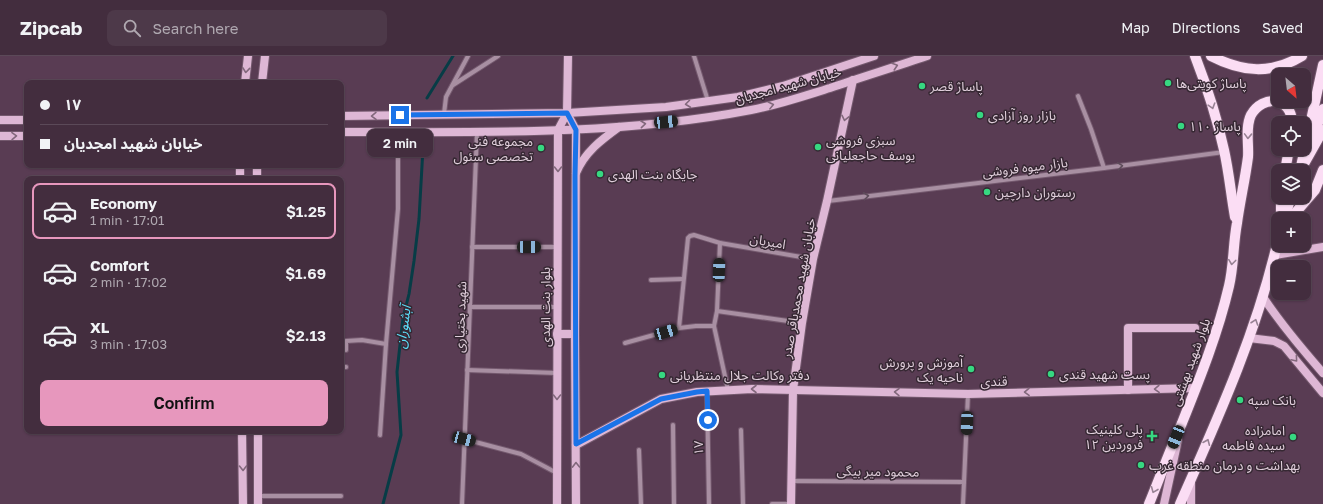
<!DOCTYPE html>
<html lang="en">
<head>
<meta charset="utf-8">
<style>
	:root { --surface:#432d3e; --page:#4d3949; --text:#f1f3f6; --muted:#afa8b0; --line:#5b4958; --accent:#e797bd }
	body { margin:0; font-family:"Golos Text","Noto Sans Arabic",sans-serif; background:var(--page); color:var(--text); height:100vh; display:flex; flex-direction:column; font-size:15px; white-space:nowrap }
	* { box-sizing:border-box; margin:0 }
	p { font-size:13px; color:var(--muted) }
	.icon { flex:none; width:22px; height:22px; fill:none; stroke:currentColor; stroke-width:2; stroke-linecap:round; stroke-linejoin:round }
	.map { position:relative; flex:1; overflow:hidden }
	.side { position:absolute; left:24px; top:120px; width:320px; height:258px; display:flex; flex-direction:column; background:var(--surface); border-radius:8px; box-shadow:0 1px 3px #0004,0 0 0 1px var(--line) }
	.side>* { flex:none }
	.guide { position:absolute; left:24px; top:24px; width:320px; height:88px; border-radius:8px; box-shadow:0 1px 3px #0004,0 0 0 1px var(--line); display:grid; align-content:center; height:88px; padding:0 16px; background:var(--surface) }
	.needle { width:26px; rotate:152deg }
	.buttons { position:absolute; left:1271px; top:12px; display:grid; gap:8px }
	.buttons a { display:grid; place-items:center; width:40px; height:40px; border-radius:8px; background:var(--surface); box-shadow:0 1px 3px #0004,0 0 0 1px var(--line); font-size:20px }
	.end { position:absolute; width:18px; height:18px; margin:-9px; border:5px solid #1a73e8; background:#fff; box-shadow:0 0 0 2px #fff }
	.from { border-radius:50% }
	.bubble { position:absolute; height:28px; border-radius:8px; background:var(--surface); box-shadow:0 1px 3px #0004,0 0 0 1px var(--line); font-size:13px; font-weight:600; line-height:28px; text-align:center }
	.car { position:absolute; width:12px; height:24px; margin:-12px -6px; border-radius:5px; box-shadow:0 0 3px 1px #0007; background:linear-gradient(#222 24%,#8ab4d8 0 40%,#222 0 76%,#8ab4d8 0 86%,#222 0) }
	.guide b { display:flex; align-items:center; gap:14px; height:38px; font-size:15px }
	.guide b+b { border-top:1px solid var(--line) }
	.guide i { width:10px; height:10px; background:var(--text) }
	ul { padding:7px 0 0; list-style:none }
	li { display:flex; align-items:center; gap:12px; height:56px; margin:0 8px 6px; padding:0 8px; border:2px solid transparent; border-radius:8px }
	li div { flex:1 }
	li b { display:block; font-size:15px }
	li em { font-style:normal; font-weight:600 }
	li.selected { border-color:var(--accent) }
	li>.icon { width:36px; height:36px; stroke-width:1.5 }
	.cta { display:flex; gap:8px; margin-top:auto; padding:8px 16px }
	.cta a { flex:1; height:46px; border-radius:8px; background:var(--accent); color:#111; font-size:16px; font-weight:600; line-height:46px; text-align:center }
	header { display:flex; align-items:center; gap:24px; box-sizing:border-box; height:56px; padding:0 20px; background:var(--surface); border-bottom:1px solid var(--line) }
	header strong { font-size:19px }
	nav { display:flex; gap:22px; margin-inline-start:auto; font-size:14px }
	.search { width:280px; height:36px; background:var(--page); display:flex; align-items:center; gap:10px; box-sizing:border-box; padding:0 14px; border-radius:8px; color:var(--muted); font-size:15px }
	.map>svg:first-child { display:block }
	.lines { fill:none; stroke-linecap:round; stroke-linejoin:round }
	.stream { stroke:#073c46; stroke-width:3 }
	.street-casing { stroke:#74596e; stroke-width:6 }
	.secondary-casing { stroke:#74596e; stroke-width:10 }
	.primary-casing { stroke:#74596e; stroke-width:12 }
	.street { stroke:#a88fa2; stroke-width:4 }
	.secondary { stroke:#deb7d5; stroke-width:8 }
	.primary { stroke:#fbddf4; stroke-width:10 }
	.oneway { stroke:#82687c }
	.oneway2 { stroke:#988294 }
	.oneway3 { stroke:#5e4c5a }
	.route { stroke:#1a73e8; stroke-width:5 }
	.poi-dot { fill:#36d881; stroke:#362833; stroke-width:1.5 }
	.labels { text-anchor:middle; stroke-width:3; stroke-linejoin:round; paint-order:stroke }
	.poi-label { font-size:13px; fill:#e0cedb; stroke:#362833; text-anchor:start }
	.street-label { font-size:13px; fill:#e0cedb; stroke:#362833 }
	.water-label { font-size:14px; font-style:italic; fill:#5ce0fb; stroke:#362833 }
</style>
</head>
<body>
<header>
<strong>Zipcab</strong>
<div class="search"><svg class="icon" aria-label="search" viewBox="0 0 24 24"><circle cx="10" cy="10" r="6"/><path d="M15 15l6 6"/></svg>Search here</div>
<nav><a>Map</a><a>Directions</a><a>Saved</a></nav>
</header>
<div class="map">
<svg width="1323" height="448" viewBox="0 0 1323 448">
	<rect width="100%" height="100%" fill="#593c53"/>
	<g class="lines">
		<g class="stream">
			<path d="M 427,42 L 453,0"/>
			<path d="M 383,448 L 401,379 L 397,316 L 403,262 L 409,238 L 414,205 L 419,163 L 423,92"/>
		</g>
		<defs>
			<g id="street">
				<path d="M 694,0 L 708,45"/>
				<path d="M 453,29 L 498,0"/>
				<path d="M 1078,40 L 1091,73 L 1104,112"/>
				<path d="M 444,58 L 446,41 L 468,0"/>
				<path d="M 828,145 L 1104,112 L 1224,96"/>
				<path d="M 720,187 L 717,255 L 714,270 L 728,334"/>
				<path d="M 472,191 L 557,191"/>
				<path d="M 651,224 L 683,223"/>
				<path d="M 470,251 L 557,251"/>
				<path d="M 717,255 L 802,267"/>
				<path d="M 679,272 L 688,182 L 690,180 L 694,179 L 720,187 L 813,203"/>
				<path d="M 625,287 L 679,272 L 696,270 L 714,270"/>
				<path d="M 346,294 L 346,285 L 362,284 L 386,288"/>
				<path d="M 341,311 L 346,311"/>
				<path d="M 467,314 L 557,317"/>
				<path d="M 707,335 L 709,448"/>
				<path d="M 673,369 L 674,448"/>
				<path d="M 741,374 L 743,448"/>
				<path d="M 380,379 L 386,288 L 398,153 L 398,76"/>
				<path d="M 464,383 L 521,398 L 557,417"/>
				<path d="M 639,394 L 641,448"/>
				<path d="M 791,425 L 964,426"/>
				<path d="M 258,440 L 341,440"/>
				<path d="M 462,448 L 477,76"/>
				<path d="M 772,448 L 791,448"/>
				<path d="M 963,448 L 968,338"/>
			</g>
			<g id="secondary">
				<path d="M 568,0 L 567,57 L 576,74 L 575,278 L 576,448"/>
				<path d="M 245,27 L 248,0"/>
				<path d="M 262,27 L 265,0"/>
				<path d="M 341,60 L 567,57 L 666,51 L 738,41 L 783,30 L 874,0"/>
				<path d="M 0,64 L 27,64"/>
				<path d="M 341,76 C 478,76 616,80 751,54 C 778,49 804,40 830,32 C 862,21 895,11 927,0"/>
				<path d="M 0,80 L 27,80"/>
				<path d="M 240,109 L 240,123"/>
				<path d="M 257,109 L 257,123"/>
				<path d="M 576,117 C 585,96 601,84 619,71"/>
				<path d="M 1275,199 L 1323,191"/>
				<path d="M 1263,241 C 1281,268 1302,293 1323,317"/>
				<path d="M 557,278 L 575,278"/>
				<path d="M 1249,282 L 1274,285 L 1284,290 L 1323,337"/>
				<path d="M 1128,334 L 1128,272 L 1195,272"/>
				<path d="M 242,375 L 243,448"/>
				<path d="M 258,375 L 258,448"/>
				<path d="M 576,389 L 661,343 L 697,336 L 752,333 L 968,338 L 1196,332"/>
				<path d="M 557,448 L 558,74 L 567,57"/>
				<path d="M 791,448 L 793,334 L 802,267 L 813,203 L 827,145 L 853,24"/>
				<path d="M 1164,448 L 1178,384"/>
				<path d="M 1191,448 L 1191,425"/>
			</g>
			<g id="primary">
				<path d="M 1195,0 C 1207,31 1217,62 1224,94 C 1229,116 1231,139 1235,161"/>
				<path d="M 1211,0 C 1242,16 1271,19 1302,0"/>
				<path d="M 1313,81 L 1323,53"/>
				<path d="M 1305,106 L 1323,74"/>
				<path d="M 1285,115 L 1289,93"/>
				<path d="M 1300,115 L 1323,9"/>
				<path d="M 1281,163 L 1281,141"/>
				<path d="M 1284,163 L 1291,141"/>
				<path d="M 1290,163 L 1315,134 L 1323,114"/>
				<path d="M 1149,448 C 1160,421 1170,394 1182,367 C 1200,322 1218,277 1229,230 C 1234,209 1233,188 1237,167 C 1240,145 1245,124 1248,101 C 1249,89 1245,71 1251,59 C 1263,38 1292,41 1292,67"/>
				<path d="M 1180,448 C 1218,362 1257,276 1278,184"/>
			</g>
		</defs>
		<use href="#street" class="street-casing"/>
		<use href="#secondary" class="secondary-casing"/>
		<use href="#primary" class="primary-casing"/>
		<use href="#street" class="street"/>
		<use href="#secondary" class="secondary"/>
		<use href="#primary" class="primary"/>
	</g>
	<defs><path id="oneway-chevron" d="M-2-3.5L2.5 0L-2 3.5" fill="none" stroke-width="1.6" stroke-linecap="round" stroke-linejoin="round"/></defs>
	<g class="oneway">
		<use href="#oneway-chevron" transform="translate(895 10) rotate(-18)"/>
		<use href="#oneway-chevron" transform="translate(246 14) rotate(96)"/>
		<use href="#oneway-chevron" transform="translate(688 48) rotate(173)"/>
		<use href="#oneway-chevron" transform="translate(771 49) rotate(-14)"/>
		<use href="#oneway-chevron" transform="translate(374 60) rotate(179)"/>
		<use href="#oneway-chevron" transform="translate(845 62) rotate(102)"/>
		<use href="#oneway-chevron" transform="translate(643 68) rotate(-6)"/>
		<use href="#oneway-chevron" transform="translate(14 80) rotate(-1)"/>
		<use href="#oneway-chevron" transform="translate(558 113) rotate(90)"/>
		<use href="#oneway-chevron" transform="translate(1295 303) rotate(50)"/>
		<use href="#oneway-chevron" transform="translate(754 333) rotate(180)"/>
		<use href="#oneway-chevron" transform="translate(1157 333) rotate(178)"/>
		<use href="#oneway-chevron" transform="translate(897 336) rotate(-179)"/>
		<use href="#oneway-chevron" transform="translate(1027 336) rotate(179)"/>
		<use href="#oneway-chevron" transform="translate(557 341) rotate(90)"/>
		<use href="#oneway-chevron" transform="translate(576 409) rotate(-91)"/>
		<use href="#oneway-chevron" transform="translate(243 412) rotate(89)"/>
	</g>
	<g class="oneway2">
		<use href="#oneway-chevron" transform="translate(1212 50) rotate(73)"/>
		<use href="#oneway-chevron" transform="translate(1248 80) rotate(92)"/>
		<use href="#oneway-chevron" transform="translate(1232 206) rotate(97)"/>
		<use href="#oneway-chevron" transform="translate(1255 266) rotate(-71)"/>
		<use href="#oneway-chevron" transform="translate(1207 386) rotate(-67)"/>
		<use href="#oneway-chevron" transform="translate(1154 434) rotate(112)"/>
	</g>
	<g class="oneway3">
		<use href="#oneway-chevron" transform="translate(1120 110) rotate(-8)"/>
		<use href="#oneway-chevron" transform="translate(866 140) rotate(-7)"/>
	</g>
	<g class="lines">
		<path class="route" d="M 400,59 L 567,57 L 576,74 L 575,120 L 576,388 L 661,343 L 697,336 L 707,335 L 708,364"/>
	</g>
	<g class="poi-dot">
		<circle cx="1168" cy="27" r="4"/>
		<circle cx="922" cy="30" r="4"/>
		<circle cx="980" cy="59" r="4"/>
		<circle cx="1181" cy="70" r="4"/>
		<circle cx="818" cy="91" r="4"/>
		<circle cx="541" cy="92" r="4"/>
		<circle cx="600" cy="118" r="4"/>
		<circle cx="987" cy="136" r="4"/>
		<circle cx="971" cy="313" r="4"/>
		<circle cx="1051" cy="318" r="4"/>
		<circle cx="662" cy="319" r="4"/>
		<circle cx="1240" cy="344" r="4"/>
		<path d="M1150 374h4v4h4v4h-4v4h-4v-4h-4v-4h4z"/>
		<circle cx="1293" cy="381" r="4"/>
		<circle cx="1141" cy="409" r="4"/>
	</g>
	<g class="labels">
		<g class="poi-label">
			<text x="1176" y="32">پاساژ کویتی‌ها</text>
			<text x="930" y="35">پاساژ قصر</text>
			<text x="988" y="64">بازار روز آزادی</text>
			<text x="1189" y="75">پاساژ ۱۱۰</text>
			<text x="826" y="89">سبزی فروشی<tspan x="826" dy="15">یوسف حاجعلیانی</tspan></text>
			<text x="533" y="90" text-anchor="end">مجموعه فنی<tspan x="533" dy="15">تخصصی سئول</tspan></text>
			<text x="608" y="123">جایگاه بنت الهدی</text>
			<text x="995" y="141">رستوران دارچین</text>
			<text x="963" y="311" text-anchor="end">آموزش و پرورش<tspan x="963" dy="15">ناحیه یک</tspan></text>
			<text x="1059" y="323">پست شهید قندی</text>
			<text x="670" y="324">دفتر وکالت جلال منتظریانی</text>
			<text x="1248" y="349">بانک سپه</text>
			<text x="1143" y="378" text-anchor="end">پلی کلینیک<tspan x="1143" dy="15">۱۲ فروردین</tspan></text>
			<text x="1285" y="379" text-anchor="end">امامزاده<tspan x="1285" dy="15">سیده فاطمه</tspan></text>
			<text x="1149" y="414">بهداشت و درمان منطقه غرب</text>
		</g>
		<g class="street-label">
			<text transform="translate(788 29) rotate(-15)" y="5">خیابان شهید امجدیان</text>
			<text transform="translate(1025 111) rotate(-7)" y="5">بازار میوه فروشی</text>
			<text transform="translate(768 185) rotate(10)" y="5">امیریان</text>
			<text transform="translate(798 232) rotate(-80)" y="5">خیابان شهید محمدباقر صدر</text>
			<text transform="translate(545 251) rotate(-90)" y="5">بلوار بنت الهدی</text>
			<text transform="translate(460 261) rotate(-88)" y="5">شهید بختیاری</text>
			<text transform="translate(1190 306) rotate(-70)" y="5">بلوار شهید بهشتی</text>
			<text transform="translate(994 325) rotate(-1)" y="5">قندی</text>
			<text transform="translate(698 392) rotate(-91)" y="5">۱۷</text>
			<text transform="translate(878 415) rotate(1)" y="5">محمود میر بیگی</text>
		</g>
		<g class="water-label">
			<text transform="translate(403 271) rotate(-82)" y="5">آبشوران</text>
		</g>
	</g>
</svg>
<div class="buttons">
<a><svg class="needle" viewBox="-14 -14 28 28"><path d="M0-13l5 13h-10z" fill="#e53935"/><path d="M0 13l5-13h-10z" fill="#afa8b0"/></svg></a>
<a><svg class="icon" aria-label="locate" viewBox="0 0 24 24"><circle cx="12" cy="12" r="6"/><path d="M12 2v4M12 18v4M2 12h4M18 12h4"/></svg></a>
<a><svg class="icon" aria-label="layers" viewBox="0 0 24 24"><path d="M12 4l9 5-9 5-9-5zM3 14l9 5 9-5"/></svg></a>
<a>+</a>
<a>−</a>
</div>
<i class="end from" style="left:708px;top:364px"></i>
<i class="end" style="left:400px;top:59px"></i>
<div class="bubble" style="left:367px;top:73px;width:66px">2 min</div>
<i class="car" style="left:666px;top:66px;rotate:84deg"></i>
<i class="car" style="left:529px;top:191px;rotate:90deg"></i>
<i class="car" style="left:719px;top:214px;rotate:2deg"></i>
<i class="car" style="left:666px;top:276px;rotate:74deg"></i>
<i class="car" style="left:967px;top:367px;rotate:182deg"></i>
<i class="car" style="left:1176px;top:381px;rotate:202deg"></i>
<i class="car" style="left:464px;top:383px;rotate:105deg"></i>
<div class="guide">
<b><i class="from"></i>۱۷</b>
<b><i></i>خیابان شهید امجدیان</b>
</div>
<section class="side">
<ul>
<li class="selected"><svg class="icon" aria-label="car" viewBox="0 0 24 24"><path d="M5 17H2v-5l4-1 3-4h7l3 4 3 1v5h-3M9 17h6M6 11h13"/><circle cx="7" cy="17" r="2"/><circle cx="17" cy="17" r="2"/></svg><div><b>Economy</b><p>1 min · 17:01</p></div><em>$1.25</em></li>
<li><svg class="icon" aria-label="car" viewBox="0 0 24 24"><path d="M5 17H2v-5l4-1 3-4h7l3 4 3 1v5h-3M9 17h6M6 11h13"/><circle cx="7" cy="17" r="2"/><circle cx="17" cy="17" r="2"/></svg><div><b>Comfort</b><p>2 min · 17:02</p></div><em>$1.69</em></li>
<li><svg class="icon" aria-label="car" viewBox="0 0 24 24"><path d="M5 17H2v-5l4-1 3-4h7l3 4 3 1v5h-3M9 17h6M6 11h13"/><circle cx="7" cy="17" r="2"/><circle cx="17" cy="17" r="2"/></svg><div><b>XL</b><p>3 min · 17:03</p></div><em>$2.13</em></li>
</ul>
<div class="cta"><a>Confirm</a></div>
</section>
</div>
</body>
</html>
